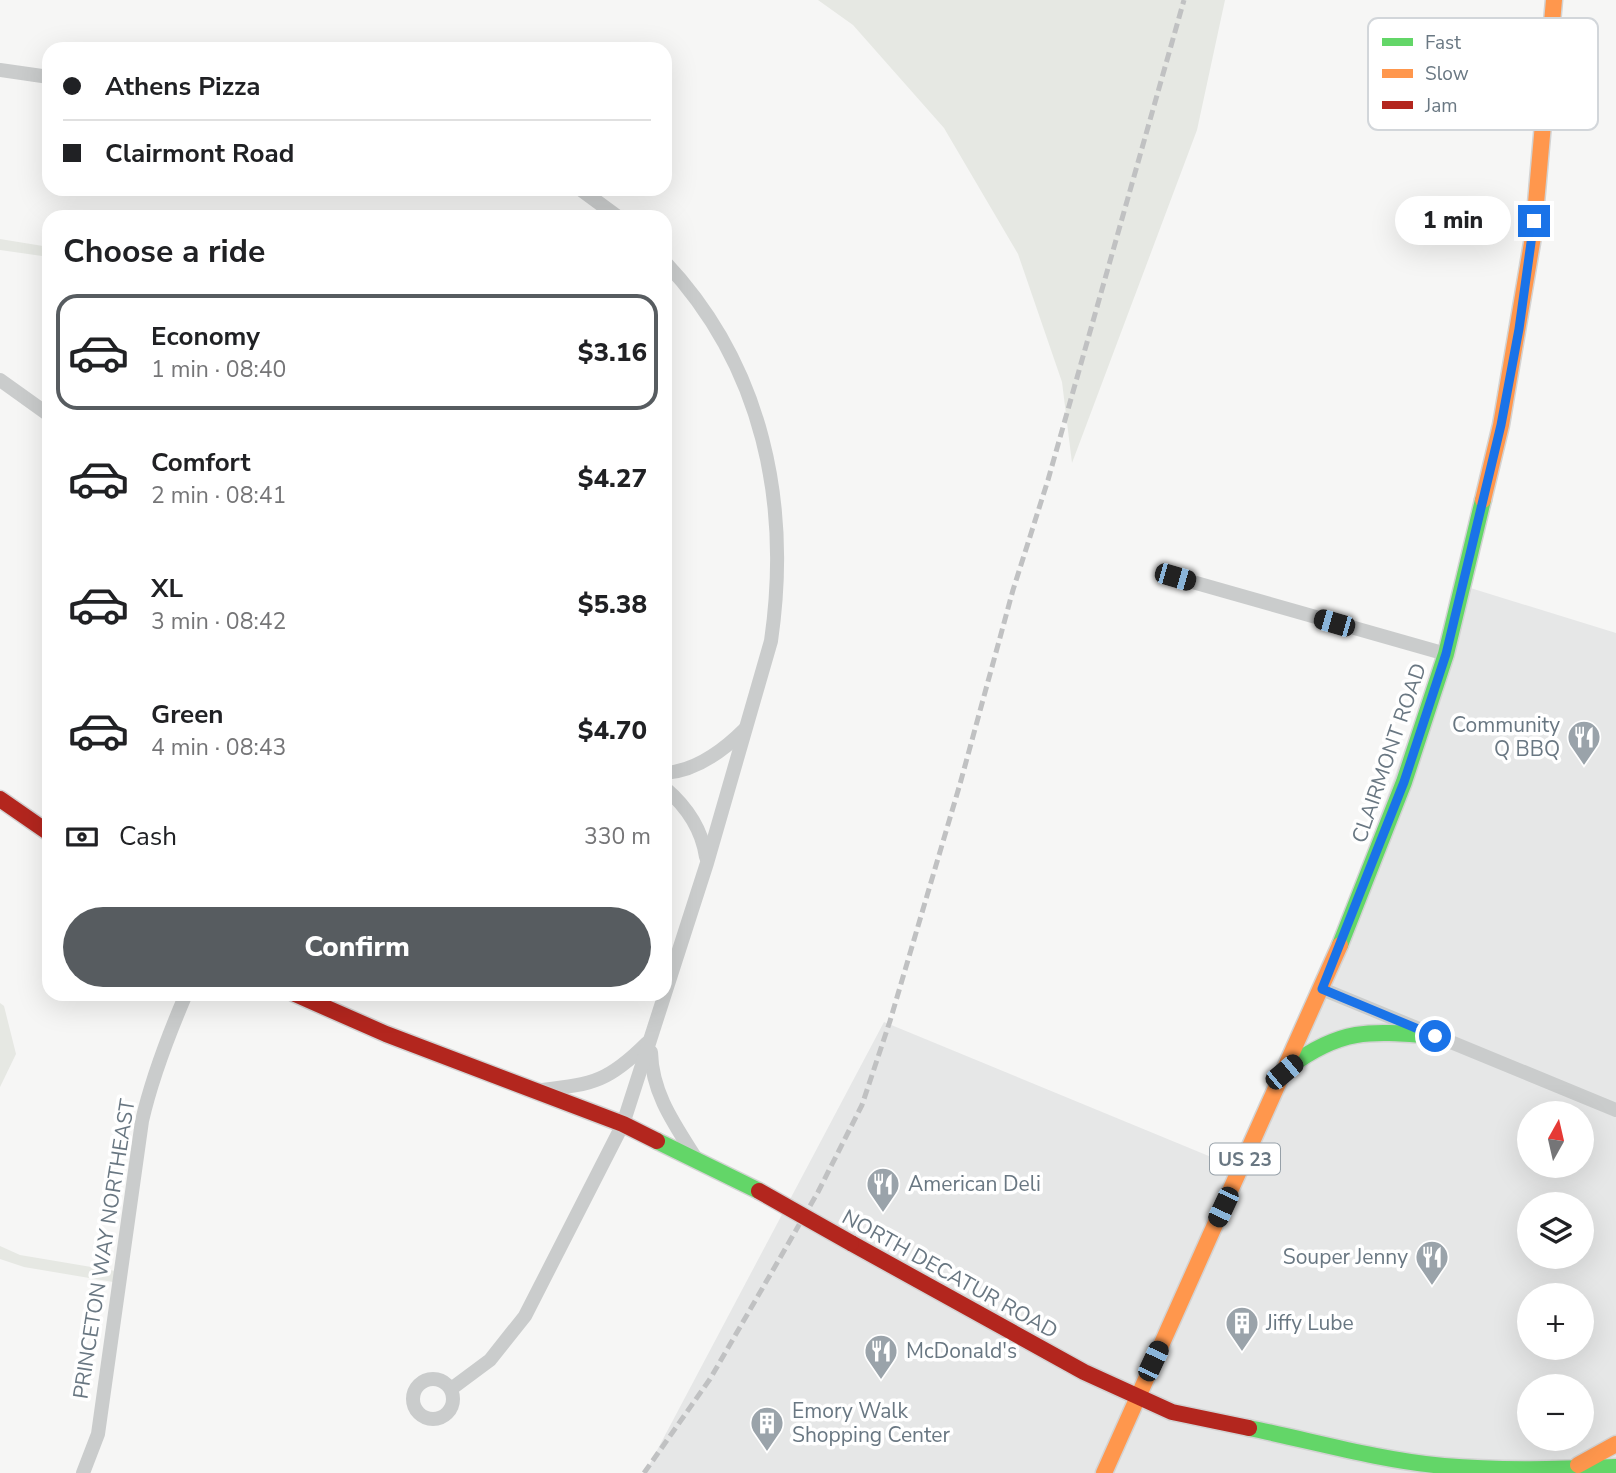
<!DOCTYPE html>
<html lang="en">
<head>
<meta charset="utf-8">
<style>
	:root { --surface:#fff; --page:#f2f2f2; --text:#202124; --muted:#757577; --line:#e0e0e0; --accent:#575c60 }
	body { margin:0; font-family:"Nunito Sans",sans-serif; background:var(--page); color:var(--text); height:100vh; display:flex; flex-direction:column; font-size:26px; white-space:nowrap }
	* { box-sizing:border-box; margin:0 }
	p { font-size:23px; color:var(--muted) }
	.icon { flex:none; width:38px; height:38px; fill:none; stroke:currentColor; stroke-width:2; stroke-linecap:round; stroke-linejoin:round }
	.map { position:relative; flex:1; overflow:hidden }
	.side { position:absolute; left:42px; top:210px; width:630px; height:791px; display:flex; flex-direction:column; background:var(--surface); border-radius:21px; box-shadow:0 7px 28px #0002 }
	.side>* { flex:none }
	.guide { position:absolute; left:42px; top:42px; width:630px; height:154px; border-radius:21px; box-shadow:0 7px 28px #0002; display:grid; align-content:center; height:154px; padding:0 21px; background:var(--surface) }
	.needle { width:46px; rotate:8deg }
	.fabs { position:absolute; left:1517px; top:1101px; display:grid; gap:14px }
	.fabs a { display:grid; place-items:center; width:77px; height:77px; border-radius:50%; background:var(--surface); box-shadow:0 7px 28px #0002; font-size:35px }
	.end { position:absolute; width:32px; height:32px; margin:-16px; border:9px solid #1a73e8; background:#fff; box-shadow:0 0 0 4px #fff }
	.from { border-radius:50% }
	.bubble { position:absolute; height:49px; border-radius:24px; background:var(--surface); box-shadow:0 7px 28px #0002; font-size:23px; font-weight:800; line-height:49px; text-align:center }
	.car { position:absolute; width:21px; height:42px; margin:-21px -10px; border-radius:9px; box-shadow:0 0 5px 2px #0007; background:linear-gradient(#222 24%,#8ab4d8 0 40%,#222 0 76%,#8ab4d8 0 86%,#222 0) }
	.guide b { display:flex; align-items:center; gap:24px; height:66px; font-size:26px }
	.guide b+b { border-top:2px solid var(--line) }
	.guide i { width:18px; height:18px; background:var(--text) }
	ul { padding:0; list-style:none }
	li { display:flex; align-items:center; gap:21px; height:116px; margin:0 14px 10px; padding:0 7px; border:4px solid transparent; border-radius:21px }
	li div { flex:1 }
	li b { display:block; font-size:26px }
	li em { font-style:normal; font-weight:800 }
	li.active { border-color:var(--accent) }
	li>.icon { width:63px; height:63px; stroke-width:1.5 }
	h2 { padding:0 21px; font-size:32px; line-height:84px }
	.pay { display:flex; align-items:center; gap:18px; height:77px; padding:0 21px; font-size:26px }
	.pay p { margin-inline-start:auto }
	.action { display:flex; gap:14px; margin-top:auto; padding:14px 21px }
	.action a { flex:1; height:80px; border-radius:42px; background:var(--accent); color:#fff; font-size:28px; font-weight:800; line-height:80px; text-align:center }
	.map>svg:first-child { display:block }
	.built { fill:#e6e7e7; fill-rule:evenodd }
	.green { fill:#e6e8e3 }
	.lines { fill:none; stroke-linecap:round; stroke-linejoin:round }
	.fast-casing { stroke:#d3d3d3; stroke-width:19 }
	.slow-casing { stroke:#d3d3d3; stroke-width:19 }
	.jam-casing { stroke:#d3d3d3; stroke-width:19 }
	.street { stroke:#cacccc; stroke-width:14 }
	.fast { stroke:#63d668; stroke-width:16 }
	.slow { stroke:#ff974d; stroke-width:16 }
	.jam { stroke:#b3261e; stroke-width:16 }
	.rail { stroke:#c0c1c2; stroke-width:5; stroke-dasharray:10 5; stroke-linecap:butt }
	.jam-bridge-casing { stroke:#d3d3d3; stroke-width:19; stroke-linecap:butt }
	.jam-bridge { stroke:#b3261e; stroke-width:16 }
	.route { stroke:#1a73e8; stroke-width:9 }
	.labels { text-anchor:middle; stroke-width:7; stroke-linejoin:round; paint-order:stroke }
	.shield { fill:#fff; stroke:#96a0a8; stroke-width:2 }
	.shield-label { font-size:19px; font-weight:bold; fill:#697782 }
	.poi-label { font-size:21px; fill:#697782; stroke:#fff; text-anchor:start }
	.street-label { font-size:21px; fill:#697782; stroke:#fff }
	.key { fill:#fff; stroke:#d2d6da; stroke-width:2 }
	.key-label { font-size:19px; fill:#697782 }
</style>
</head>
<body>
<div class="map">
<svg width="1616" height="1473" viewBox="0 0 1616 1473">
	<rect width="100%" height="100%" fill="#f6f6f5"/>
	<path class="built" d="M 1464,586 L 1616,633 L 1616,1473 L 645,1473 L 884,1022 L 1250,1173 ZM 1530,1113 L 1582,1113 L 1582,1166 L 1530,1166 ZM 1530,1204 L 1582,1204 L 1582,1256 L 1530,1256 ZM 1530,1295 L 1582,1295 L 1582,1348 L 1530,1348 ZM 1530,1386 L 1582,1386 L 1582,1438 L 1530,1438 Z"/>
	<g class="green">
		<path d="M 818,0 L 1225,0 L 1197,130 L 1072,463 L 1062,382 L 1018,254 L 944,128 L 853,25 Z"/>
		<path d="M 0,239 L 49,247 L 49,257 L 0,250 Z"/>
		<path d="M 0,1003 L 4,1006 L 16,1054 L 0,1087 Z"/>
		<path d="M 0,1246 L 20,1255 L 121,1272 L 119,1283 L 24,1267 L 0,1259 Z"/>
	</g>
	<g class="lines">
		<defs>
			<g id="fast">
				<path d="M 1340,945 L 1404,782 L 1446,654 L 1483,500"/>
				<path d="M 1289,1067 C 1342,1027 1372,1031 1435,1036"/>
				<path d="M 657,1141 L 759,1191"/>
				<path d="M 1249,1428 C 1313,1441 1378,1460 1444,1466 C 1501,1471 1559,1469 1616,1467"/>
			</g>
			<g id="slow">
				<path d="M 1483,500 L 1501,425 L 1533,237 L 1554,0"/>
				<path d="M 1578,1465 L 1616,1444"/>
				<path d="M 1104,1473 L 1340,945"/>
			</g>
			<g id="jam">
				<path d="M 0,799 L 49,833"/>
				<path d="M 295,994 L 386,1034 L 623,1124 L 657,1141"/>
				<path d="M 851,1243 L 1084,1372 L 1172,1412 L 1249,1428"/>
			</g>
		</defs>
		<use href="#fast" class="fast-casing"/>
		<use href="#slow" class="slow-casing"/>
		<use href="#jam" class="jam-casing"/>
		<g class="street">
			<path d="M 0,70 L 49,77"/>
			<path d="M 580,189 L 618,217"/>
			<path d="M 0,380 L 49,415"/>
			<path d="M 1175,577 L 1446,654"/>
			<path d="M 665,773 C 696,771 724,750 745,729"/>
			<path d="M 665,788 C 686,806 702,830 706,857"/>
			<path d="M 1322,989 L 1616,1110"/>
			<path d="M 651,1052 C 652,1094 675,1125 697,1160"/>
			<path d="M 542,1090 C 594,1084 609,1081 647,1043"/>
			<circle cx="433" cy="1399" r="20"/>
			<path d="M 451,1389 L 490,1360 L 525,1316 L 623,1124 L 707,863 L 771,641 C 791,503 763,366 665,262"/>
			<path d="M 83,1473 L 98,1434 L 142,1121 C 152,1077 168,1036 186,994"/>
		</g>
		<use href="#fast" class="fast"/>
		<use href="#slow" class="slow"/>
		<use href="#jam" class="jam"/>
		<path class="rail" d="M 644,1473 L 710,1379 L 818,1192 L 862,1105 L 890,1021 L 960,784 L 1013,590 L 1048,480 L 1184,0"/>
		<defs>
			<path id="jam-bridge" d="M 759,1191 L 851,1243"/>
		</defs>
		<use href="#jam-bridge" class="jam-bridge-casing"/>
		<use href="#jam-bridge" class="jam-bridge"/>
	</g>
	<g class="lines">
		<path class="route" d="M 1435,1036 L 1322,989 L 1404,782 L 1446,654 L 1501,425 L 1519,329 L 1534,221"/>
	</g>
	<defs>
		<symbol id="restaurant-pin" viewBox="-11 -11 22 30"><path d="M0 17L-7.5 6A9.5 9.5 0 1 1 7.5 6Z" fill="#9aa3aa" stroke="#fff"/><path d="M-5-6h1v4h1v-4h1v4h1v-4h1v5L-1.5 .5V6h-2V.5L-5-1ZM5-6V6H3V1.5H1.5Q1.5-4 5-6Z" fill="#fff"/></symbol>
		<symbol id="building-pin" viewBox="-11 -11 22 30"><path d="M0 17L-7.5 6A9.5 9.5 0 1 1 7.5 6Z" fill="#9aa3aa" stroke="#fff"/><path d="M-4-6H4V6H1V3H-1V6H-4ZM-2.5-4.3h1.7v1.8h-1.7ZM.8-4.3h1.7v1.8H.8ZM-2.5-1h1.7V.8h-1.7ZM.8-1h1.7V.8H.8Z" fill="#fff"/></symbol>
	</defs>
	<g fill-rule="evenodd">
		<use href="#restaurant-pin" x="1565" y="718" width="38" height="52"/>
		<use href="#restaurant-pin" x="864" y="1165" width="38" height="52"/>
		<use href="#restaurant-pin" x="1413" y="1238" width="38" height="52"/>
		<use href="#building-pin" x="1223" y="1304" width="38" height="52"/>
		<use href="#restaurant-pin" x="862" y="1332" width="38" height="52"/>
		<use href="#building-pin" x="748" y="1404" width="38" height="52"/>
	</g>
	<g class="labels">
		<rect class="shield" x="1210" y="1143.5" width="70" height="31" rx="5"/>
		<g class="shield-label">
			<text x="1245" y="1166">US 23</text>
		</g>
		<g class="poi-label">
			<text x="1560" y="732" text-anchor="end">Community<tspan x="1560" dy="24">Q BBQ</tspan></text>
			<text x="908" y="1191">American Deli</text>
			<text x="1408" y="1264" text-anchor="end">Souper Jenny</text>
			<text x="1266" y="1330">Jiffy Lube</text>
			<text x="906" y="1358">McDonald's</text>
			<text x="792" y="1418">Emory Walk<tspan x="792" dy="24">Shopping Center</tspan></text>
		</g>
		<g class="street-label">
			<text transform="translate(1389 753) rotate(-71)" y="7">CLAIRMONT ROAD</text>
			<text transform="translate(104 1249) rotate(-81)" y="7">PRINCETON WAY NORTHEAST</text>
			<text transform="translate(950 1274) rotate(29)" y="7">NORTH DECATUR ROAD</text>
		</g>
	</g>
	<rect x="1368" y="18" width="230" height="112" rx="10" class="key"/>
	<rect x="1382" y="38" width="31" height="8" fill="#63d668"/>
	<rect x="1382" y="69" width="31" height="9" fill="#ff974d"/>
	<rect x="1382" y="101" width="31" height="8" fill="#b3261e"/>
	<g class="key-label">
		<text x="1425" y="49">Fast</text>
		<text x="1425" y="80">Slow</text>
		<text x="1425" y="112">Jam</text>
	</g>
</svg>
<div class="fabs">
<a><svg class="needle" viewBox="-14 -14 28 28"><path d="M0-13l5 13h-10z" fill="#e53935"/><path d="M0 13l5-13h-10z" fill="#757577"/></svg></a>
<a><svg class="icon" aria-label="layers" viewBox="0 0 24 24"><path d="M12 4l9 5-9 5-9-5zM3 14l9 5 9-5"/></svg></a>
<a>+</a>
<a>−</a>
</div>
<i class="end from" style="left:1435px;top:1036px"></i>
<i class="end" style="left:1534px;top:221px"></i>
<div class="bubble" style="left:1395px;top:196px;width:116px">1 min</div>
<i class="car" style="left:1175px;top:577px;rotate:106deg"></i>
<i class="car" style="left:1334px;top:623px;rotate:286deg"></i>
<i class="car" style="left:1284px;top:1072px;rotate:50deg"></i>
<i class="car" style="left:1223px;top:1207px;rotate:205deg"></i>
<i class="car" style="left:1153px;top:1361px;rotate:25deg"></i>
<div class="guide">
<b><i class="from"></i>Athens Pizza</b>
<b><i></i>Clairmont Road</b>
</div>
<section class="side">
<h2>Choose a ride</h2>
<ul>
<li class="active"><svg class="icon" aria-label="car" viewBox="0 0 24 24"><path d="M5 17H2v-5l4-1 3-4h7l3 4 3 1v5h-3M9 17h6M6 11h13"/><circle cx="7" cy="17" r="2"/><circle cx="17" cy="17" r="2"/></svg><div><b>Economy</b><p>1 min · 08:40</p></div><em>$3.16</em></li>
<li><svg class="icon" aria-label="car" viewBox="0 0 24 24"><path d="M5 17H2v-5l4-1 3-4h7l3 4 3 1v5h-3M9 17h6M6 11h13"/><circle cx="7" cy="17" r="2"/><circle cx="17" cy="17" r="2"/></svg><div><b>Comfort</b><p>2 min · 08:41</p></div><em>$4.27</em></li>
<li><svg class="icon" aria-label="car" viewBox="0 0 24 24"><path d="M5 17H2v-5l4-1 3-4h7l3 4 3 1v5h-3M9 17h6M6 11h13"/><circle cx="7" cy="17" r="2"/><circle cx="17" cy="17" r="2"/></svg><div><b>XL</b><p>3 min · 08:42</p></div><em>$5.38</em></li>
<li><svg class="icon" aria-label="car" viewBox="0 0 24 24"><path d="M5 17H2v-5l4-1 3-4h7l3 4 3 1v5h-3M9 17h6M6 11h13"/><circle cx="7" cy="17" r="2"/><circle cx="17" cy="17" r="2"/></svg><div><b>Green</b><p>4 min · 08:43</p></div><em>$4.70</em></li>
</ul>
<div class="pay"><svg class="icon" aria-label="cash" viewBox="0 0 24 24"><path d="M3 7h18v10H3z"/><circle cx="12" cy="12" r="2"/></svg>Cash<p>330 m</p></div>
<div class="action"><a>Confirm</a></div>
</section>
</div>
</body>
</html>
